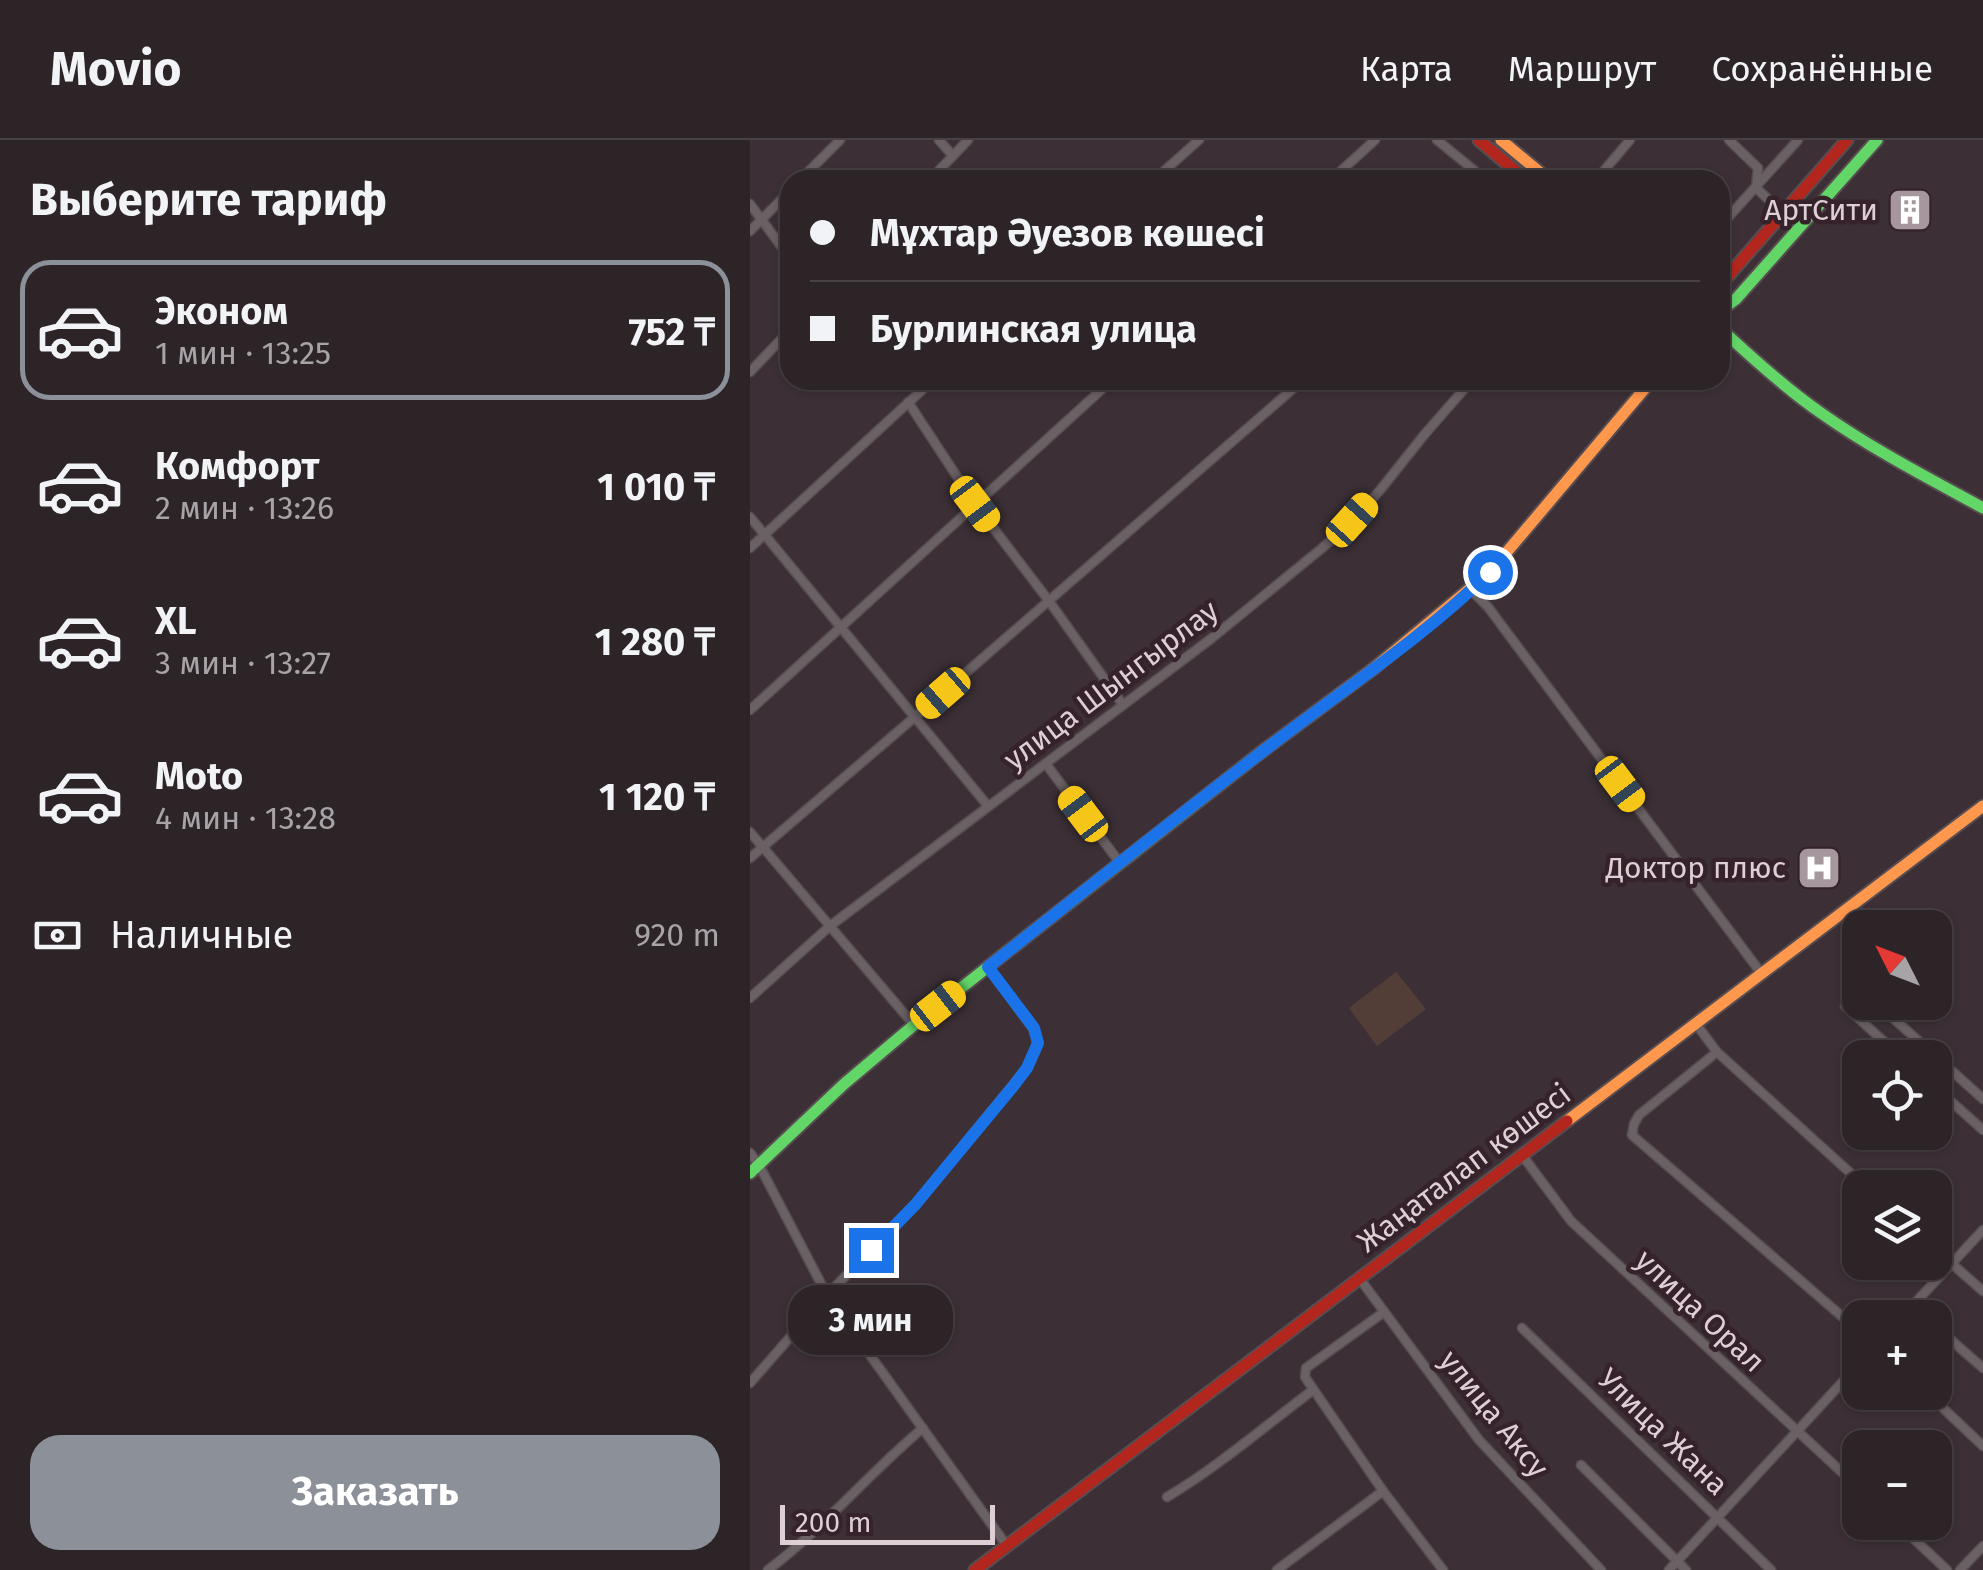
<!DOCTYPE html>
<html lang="ru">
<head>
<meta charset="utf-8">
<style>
	:root { --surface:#2d2428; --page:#393034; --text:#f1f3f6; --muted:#a7a4a8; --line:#484145; --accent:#8c9099 }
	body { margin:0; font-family:"Fira Sans",sans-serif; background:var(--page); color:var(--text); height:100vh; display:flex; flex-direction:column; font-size:38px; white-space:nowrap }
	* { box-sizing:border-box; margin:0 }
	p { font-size:32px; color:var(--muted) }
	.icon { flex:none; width:55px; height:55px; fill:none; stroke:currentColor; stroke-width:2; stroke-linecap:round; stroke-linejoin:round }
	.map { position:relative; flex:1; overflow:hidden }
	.drawer { display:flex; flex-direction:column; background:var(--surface); width:750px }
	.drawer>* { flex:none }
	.top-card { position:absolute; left:30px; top:30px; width:950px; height:220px; border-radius:30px; box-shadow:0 2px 8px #0004,0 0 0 2px var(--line); display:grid; align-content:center; height:220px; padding:0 30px; background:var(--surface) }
	.needle { width:65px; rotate:312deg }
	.controls { position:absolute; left:1092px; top:770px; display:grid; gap:20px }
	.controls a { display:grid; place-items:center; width:110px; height:110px; border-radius:20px; background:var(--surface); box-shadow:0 2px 8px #0004,0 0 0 2px var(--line); font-size:50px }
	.scale { position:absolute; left:30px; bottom:25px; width:215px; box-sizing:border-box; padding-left:10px; border:5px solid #ddcfd4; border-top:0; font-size:28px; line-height:35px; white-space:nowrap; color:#ddcfd4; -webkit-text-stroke:8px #36222b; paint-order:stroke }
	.end { position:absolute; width:45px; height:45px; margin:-22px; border:12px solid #1a73e8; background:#fff; box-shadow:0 0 0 5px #fff }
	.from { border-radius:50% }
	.bubble { position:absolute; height:70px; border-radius:30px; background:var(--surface); box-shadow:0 2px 8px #0004,0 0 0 2px var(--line); font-size:32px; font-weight:700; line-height:70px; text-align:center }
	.car { position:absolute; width:30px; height:60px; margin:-30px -15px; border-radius:12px; box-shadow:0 0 8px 2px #0007; background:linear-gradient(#f5c518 24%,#345 0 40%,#f5c518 0 76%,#345 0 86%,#f5c518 0) }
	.top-card b { display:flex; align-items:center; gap:35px; height:95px; font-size:38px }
	.top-card b+b { border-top:2px solid var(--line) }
	.top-card i { width:25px; height:25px; background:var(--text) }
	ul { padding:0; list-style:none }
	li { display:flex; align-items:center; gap:30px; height:140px; margin:0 20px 15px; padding:0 10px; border:5px solid transparent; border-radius:30px }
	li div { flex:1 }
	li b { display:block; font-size:38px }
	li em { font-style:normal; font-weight:700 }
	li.on { border-color:var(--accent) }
	li>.icon { width:90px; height:90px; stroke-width:1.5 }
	h2 { padding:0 30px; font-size:45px; line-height:120px }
	.pay { display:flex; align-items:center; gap:25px; height:110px; padding:0 30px; font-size:38px }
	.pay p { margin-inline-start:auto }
	.cta { display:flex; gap:20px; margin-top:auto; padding:20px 30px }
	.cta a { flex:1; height:115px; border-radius:30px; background:var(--accent); color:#fff; font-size:40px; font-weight:700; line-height:115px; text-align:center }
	header { display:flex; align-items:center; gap:60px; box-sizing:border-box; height:140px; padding:0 50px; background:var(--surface); border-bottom:2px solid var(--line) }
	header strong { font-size:48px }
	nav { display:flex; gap:55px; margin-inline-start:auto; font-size:35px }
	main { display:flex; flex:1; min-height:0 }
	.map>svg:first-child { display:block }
	.green { fill:#523e37 }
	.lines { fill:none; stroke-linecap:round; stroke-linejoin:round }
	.street-casing { stroke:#574d51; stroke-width:11 }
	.fast-casing { stroke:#574d51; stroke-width:15 }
	.slow-casing { stroke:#574d51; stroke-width:15 }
	.jam-casing { stroke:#574d51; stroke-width:15 }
	.street { stroke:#6a6165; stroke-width:8 }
	.fast { stroke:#63d668; stroke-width:11 }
	.slow { stroke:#ff974d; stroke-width:11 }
	.jam { stroke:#b3261e; stroke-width:11 }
	.route { stroke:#1a73e8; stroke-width:12 }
	.labels { text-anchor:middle; stroke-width:9; stroke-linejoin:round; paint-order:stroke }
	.poi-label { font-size:30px; fill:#ddcfd4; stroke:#36222b; text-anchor:end }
	.street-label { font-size:30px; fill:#ddcfd4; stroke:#36222b }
</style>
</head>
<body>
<header>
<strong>Movio</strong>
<nav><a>Карта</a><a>Маршрут</a><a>Сохранённые</a></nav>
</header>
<main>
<section class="drawer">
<h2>Выберите тариф</h2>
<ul>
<li class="on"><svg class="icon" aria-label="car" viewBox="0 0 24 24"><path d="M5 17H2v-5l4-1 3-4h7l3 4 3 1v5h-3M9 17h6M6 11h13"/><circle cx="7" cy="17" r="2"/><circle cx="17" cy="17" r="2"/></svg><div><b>Эконом</b><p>1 мин · 13:25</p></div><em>752 ₸</em></li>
<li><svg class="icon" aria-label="car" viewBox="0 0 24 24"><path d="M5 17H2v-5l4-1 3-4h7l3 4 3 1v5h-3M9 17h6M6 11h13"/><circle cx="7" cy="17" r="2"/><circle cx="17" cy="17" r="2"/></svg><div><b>Комфорт</b><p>2 мин · 13:26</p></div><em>1 010 ₸</em></li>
<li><svg class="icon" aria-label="car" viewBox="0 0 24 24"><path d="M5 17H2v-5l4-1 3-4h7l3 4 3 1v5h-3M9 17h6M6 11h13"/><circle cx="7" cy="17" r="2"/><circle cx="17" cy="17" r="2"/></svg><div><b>XL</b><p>3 мин · 13:27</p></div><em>1 280 ₸</em></li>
<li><svg class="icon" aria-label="car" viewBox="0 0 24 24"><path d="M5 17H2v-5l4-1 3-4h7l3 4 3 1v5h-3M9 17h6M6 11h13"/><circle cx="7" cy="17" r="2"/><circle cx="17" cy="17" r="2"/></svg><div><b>Moto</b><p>4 мин · 13:28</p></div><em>1 120 ₸</em></li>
</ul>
<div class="pay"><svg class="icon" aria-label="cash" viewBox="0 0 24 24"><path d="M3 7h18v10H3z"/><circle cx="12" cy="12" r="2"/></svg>Наличные<p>920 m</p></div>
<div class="cta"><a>Заказать</a></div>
</section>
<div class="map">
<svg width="1233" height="1430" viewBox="0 0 1233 1430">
	<rect width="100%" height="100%" fill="#3c3036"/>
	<path class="green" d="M 646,832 L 676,869 L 627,906 L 599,868 Z"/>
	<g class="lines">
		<defs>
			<g id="street">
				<path d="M 189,0 L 203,16"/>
				<path d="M 687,0 L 736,40"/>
				<path d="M 979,0 L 1008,28 L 1006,48 L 1033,73"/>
				<path d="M 50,40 L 90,0"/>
				<path d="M 180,40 L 218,0"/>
				<path d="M 404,40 L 449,0"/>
				<path d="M 581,40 L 625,0"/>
				<path d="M 846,40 L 880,0"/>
				<path d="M 0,64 L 40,118"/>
				<path d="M 973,83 L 1048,0"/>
				<path d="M 0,91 L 40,51"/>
				<path d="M 0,232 L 40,190"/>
				<path d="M 158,262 L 225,364 L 299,461 L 373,565"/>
				<path d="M 0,377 L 238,666"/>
				<path d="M 0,408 L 183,240"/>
				<path d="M 721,450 L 738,467 L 1011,833"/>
				<path d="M 0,570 L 362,240"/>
				<path d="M 296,624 L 370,723"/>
				<path d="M 0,692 L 164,885"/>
				<path d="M 0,718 L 166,576 L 553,240"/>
				<path d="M 0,858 L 80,786 L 462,498 L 571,409 L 603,381 L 631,349 L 674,295 L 722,240"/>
				<path d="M 1095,866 L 1152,918"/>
				<path d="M 1144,879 L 1233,959"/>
				<path d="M 946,884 L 967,912 L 1117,1048"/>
				<path d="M 967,912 L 889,975 L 884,984 L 882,995 L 1110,1192"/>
				<path d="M 1185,947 L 1233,990"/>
				<path d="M 0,1013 L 9,1025 L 77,1155 L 257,1406"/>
				<path d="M 772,1015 L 821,1081 L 1110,1349"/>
				<path d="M 1185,1109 L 1233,1151"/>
				<path d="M 610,1139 L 729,1300 L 851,1430"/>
				<path d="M 1162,1166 L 1175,1178"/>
				<path d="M 634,1172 L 556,1228 L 555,1237 L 633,1351 L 693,1430"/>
				<path d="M 1151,1178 L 1233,1090"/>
				<path d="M 1185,1186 L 1233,1228"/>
				<path d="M 772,1188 L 1021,1430"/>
				<path d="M 0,1243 L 77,1155 L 165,1065 L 277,928 L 288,903 L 283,888 L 238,827"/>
				<path d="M 1176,1252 L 1233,1306"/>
				<path d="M 831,1325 L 936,1430"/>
				<path d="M 417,1357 C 469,1326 515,1286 563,1250"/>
				<path d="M 1146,1382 L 1197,1430"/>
				<path d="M 18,1430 C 74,1388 119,1333 173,1288"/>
				<path d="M 527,1430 L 633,1351"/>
				<path d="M 919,1430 L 1110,1223"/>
				<path d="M 1210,1430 L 1233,1406"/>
			</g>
			<g id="fast">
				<path d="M 970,171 L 986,159 L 1127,0"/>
				<path d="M 970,188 C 1002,218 1035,248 1071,273 C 1122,309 1178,338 1233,368"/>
				<path d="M 0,1033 L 94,944 L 164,885 L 514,610"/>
			</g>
			<g id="slow">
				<path d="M 751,0 L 799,40"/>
				<path d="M 514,610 L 623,529 L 740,432 L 902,240"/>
				<path d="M 817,981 L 1233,666"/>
			</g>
			<g id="jam">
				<path d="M 729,0 L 776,40"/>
				<path d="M 970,145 L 1097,0"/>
				<path d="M 225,1430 L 817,981"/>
			</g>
		</defs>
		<use href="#street" class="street-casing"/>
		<use href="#fast" class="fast-casing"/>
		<use href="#slow" class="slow-casing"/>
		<use href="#jam" class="jam-casing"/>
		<use href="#street" class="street"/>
		<use href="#fast" class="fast"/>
		<use href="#slow" class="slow"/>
		<use href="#jam" class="jam"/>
	</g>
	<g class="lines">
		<path class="route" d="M 121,1110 L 165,1065 L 265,944 L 277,928 L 288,903 L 284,888 L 238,827 C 337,749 436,669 537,593 C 606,541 678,493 740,432"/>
	</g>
	<defs>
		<symbol id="building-square" viewBox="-11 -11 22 22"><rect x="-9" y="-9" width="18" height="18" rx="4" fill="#a5979d" stroke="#36222b"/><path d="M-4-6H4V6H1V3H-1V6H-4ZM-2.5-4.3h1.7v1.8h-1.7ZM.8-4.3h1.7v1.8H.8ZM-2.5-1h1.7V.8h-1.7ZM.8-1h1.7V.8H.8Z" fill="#fff"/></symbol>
		<symbol id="hospital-square" viewBox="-11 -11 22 22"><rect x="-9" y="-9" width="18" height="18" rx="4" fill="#a5979d" stroke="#36222b"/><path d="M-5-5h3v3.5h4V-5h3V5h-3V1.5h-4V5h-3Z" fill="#fff"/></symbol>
	</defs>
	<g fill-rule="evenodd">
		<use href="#building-square" x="1135" y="45" width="50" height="50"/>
		<use href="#hospital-square" x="1044" y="703" width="50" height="50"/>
	</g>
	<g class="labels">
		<g class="poi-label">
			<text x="1128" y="80">АртСити</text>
			<text x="1036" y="738">Доктор плюс</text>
		</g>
		<g class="street-label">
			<text transform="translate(361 545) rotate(-37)" y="10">улица Шынгырлау</text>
			<text transform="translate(714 1028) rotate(-37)" y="10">Жаңаталап көшесі</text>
			<text transform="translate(950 1171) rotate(43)" y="10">улица Орал</text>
			<text transform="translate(744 1274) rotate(51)" y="10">улица Аксу</text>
			<text transform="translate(913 1292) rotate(44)" y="10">Улица Жана</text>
		</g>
	</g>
</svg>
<div class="controls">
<a><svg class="needle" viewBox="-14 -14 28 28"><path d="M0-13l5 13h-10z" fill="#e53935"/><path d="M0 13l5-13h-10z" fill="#a7a4a8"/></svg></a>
<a><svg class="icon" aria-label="locate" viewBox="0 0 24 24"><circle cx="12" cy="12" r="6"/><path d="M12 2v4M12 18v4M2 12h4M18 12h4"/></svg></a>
<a><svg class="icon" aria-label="layers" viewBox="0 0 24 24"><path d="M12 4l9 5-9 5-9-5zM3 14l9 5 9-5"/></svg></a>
<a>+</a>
<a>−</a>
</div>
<div class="scale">200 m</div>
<i class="end from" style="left:740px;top:432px"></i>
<i class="end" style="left:121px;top:1110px"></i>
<div class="bubble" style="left:38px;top:1145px;width:165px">3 мин</div>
<i class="car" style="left:225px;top:364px;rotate:143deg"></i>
<i class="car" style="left:602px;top:380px;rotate:42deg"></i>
<i class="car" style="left:193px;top:553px;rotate:229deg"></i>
<i class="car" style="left:870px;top:644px;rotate:143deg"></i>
<i class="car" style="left:333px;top:674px;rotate:323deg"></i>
<i class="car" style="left:188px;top:866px;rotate:52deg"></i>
<div class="top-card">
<b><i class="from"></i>Мұхтар Әуезов көшесі</b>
<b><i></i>Бурлинская улица</b>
</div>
</div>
</main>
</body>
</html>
